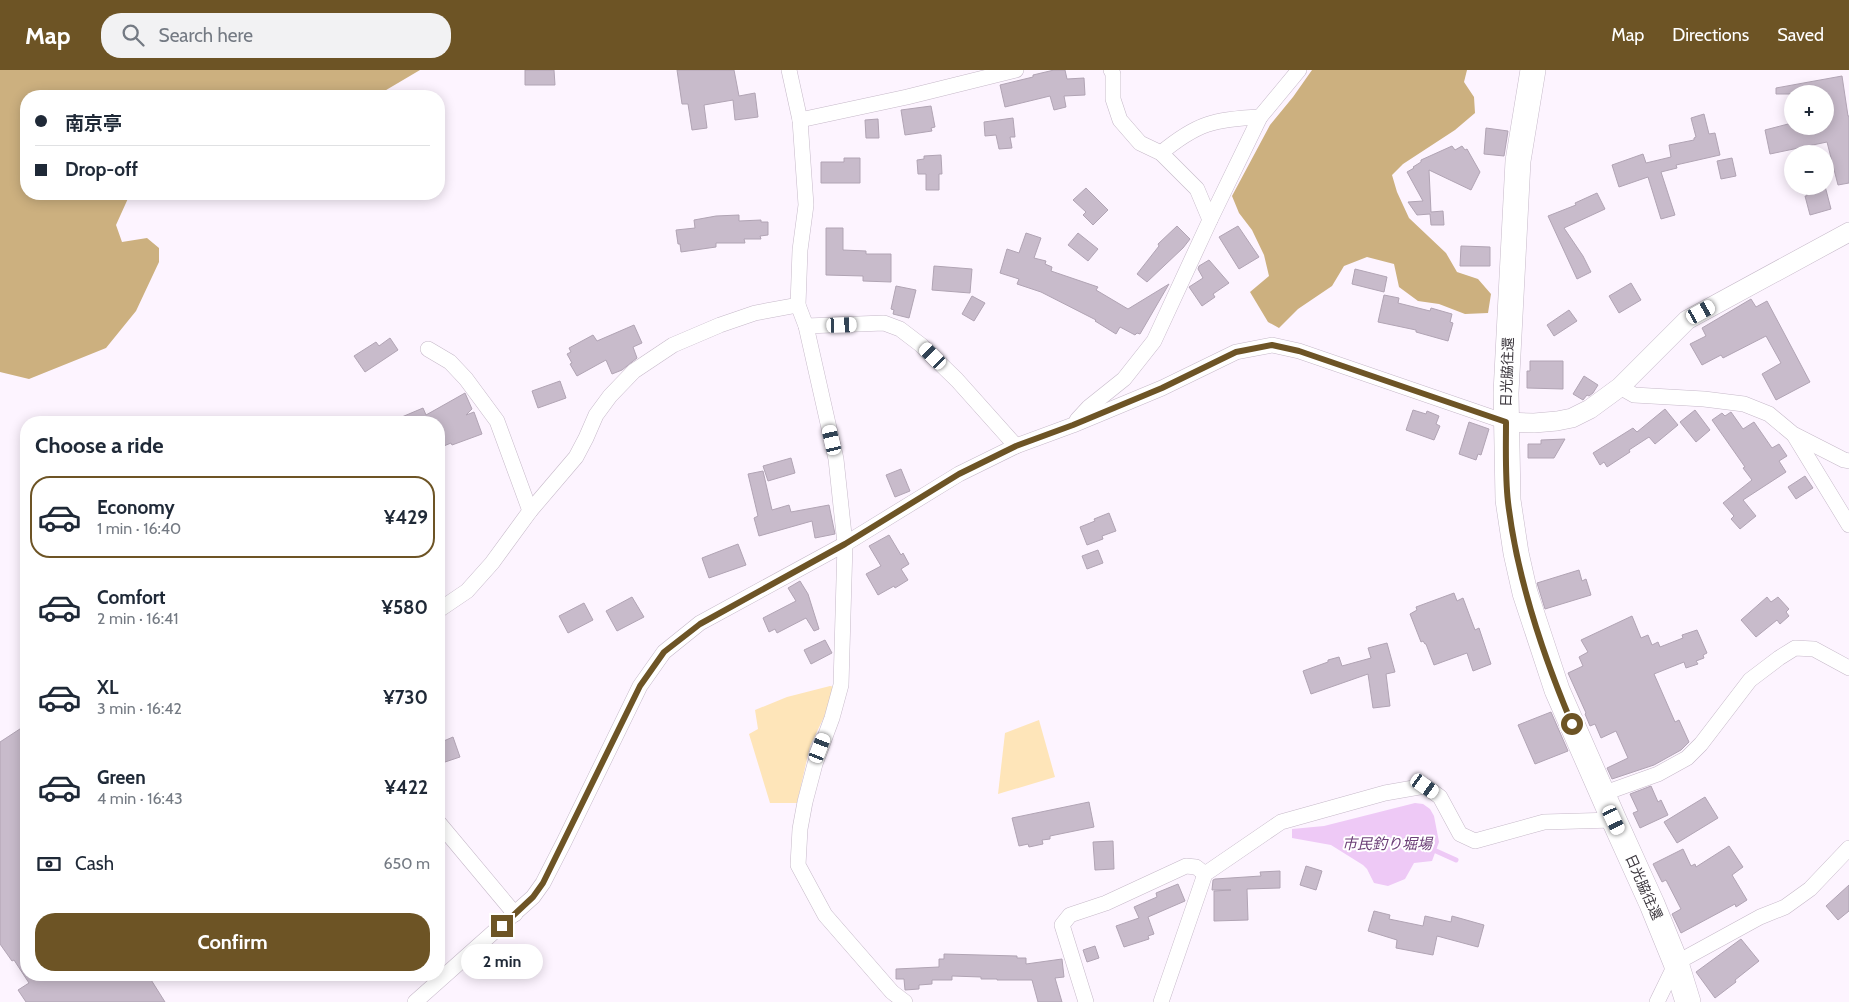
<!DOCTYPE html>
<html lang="en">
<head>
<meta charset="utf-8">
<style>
	:root { --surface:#fff; --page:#f2f2f3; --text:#1f2937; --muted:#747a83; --line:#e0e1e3; --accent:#6d5425 }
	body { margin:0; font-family:Cabin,"Noto Sans JP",sans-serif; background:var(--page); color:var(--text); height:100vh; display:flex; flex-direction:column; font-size:19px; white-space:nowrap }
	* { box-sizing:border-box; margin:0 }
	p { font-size:16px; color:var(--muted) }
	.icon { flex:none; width:28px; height:28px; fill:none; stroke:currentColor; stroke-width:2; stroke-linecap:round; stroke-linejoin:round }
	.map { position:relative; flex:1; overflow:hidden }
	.details { position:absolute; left:20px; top:346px; width:425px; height:565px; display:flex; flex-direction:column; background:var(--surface); border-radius:20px; box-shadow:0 2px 12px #0003 }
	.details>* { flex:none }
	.top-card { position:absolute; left:20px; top:20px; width:425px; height:110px; border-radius:20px; box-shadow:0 2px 12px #0003; display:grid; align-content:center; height:110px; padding:0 15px; background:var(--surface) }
	.controls { position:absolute; left:1784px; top:15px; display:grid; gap:10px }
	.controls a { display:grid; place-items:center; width:50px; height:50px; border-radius:50%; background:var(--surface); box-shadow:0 2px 12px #0003; font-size:25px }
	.end { position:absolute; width:22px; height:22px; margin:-11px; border:6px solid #6d5425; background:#fff; box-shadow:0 0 0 2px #fff }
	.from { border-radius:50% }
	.bubble { position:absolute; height:35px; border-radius:18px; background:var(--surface); box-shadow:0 2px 12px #0003; font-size:16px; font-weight:800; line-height:35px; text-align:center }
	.car { position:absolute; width:15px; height:30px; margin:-15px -8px; border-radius:6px; box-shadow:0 0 4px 1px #0007; background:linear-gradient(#fff 24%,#345 0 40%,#fff 0 76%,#345 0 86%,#fff 0) }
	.top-card b { display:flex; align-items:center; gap:18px; height:48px; font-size:19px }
	.top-card b+b { border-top:1px solid var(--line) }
	.top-card i { width:12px; height:12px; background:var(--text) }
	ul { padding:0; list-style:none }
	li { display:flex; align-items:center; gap:15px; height:82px; margin:0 10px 8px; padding:0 5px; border:2px solid transparent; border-radius:20px }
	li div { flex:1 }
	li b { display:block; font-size:19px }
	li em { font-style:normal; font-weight:800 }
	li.current { border-color:var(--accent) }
	li>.icon { width:45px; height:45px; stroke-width:1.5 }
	h2 { padding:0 15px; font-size:22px; line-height:60px }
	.pay { display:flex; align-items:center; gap:12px; height:55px; padding:0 15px; font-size:19px }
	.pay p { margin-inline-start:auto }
	.action { display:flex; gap:10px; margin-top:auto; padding:10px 15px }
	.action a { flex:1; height:58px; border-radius:20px; background:var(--accent); color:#fff; font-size:20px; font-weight:800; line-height:58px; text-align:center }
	header { display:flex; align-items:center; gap:30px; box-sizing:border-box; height:70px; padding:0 25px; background:var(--accent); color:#fff }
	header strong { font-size:24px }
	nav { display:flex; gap:28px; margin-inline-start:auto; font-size:18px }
	.search { width:350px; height:45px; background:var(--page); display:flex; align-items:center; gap:12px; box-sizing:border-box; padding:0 18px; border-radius:20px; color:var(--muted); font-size:19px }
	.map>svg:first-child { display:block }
	.green { fill:#fee5b9 }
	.forest { fill:#ccb07f }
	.water { fill:#eec9f6 }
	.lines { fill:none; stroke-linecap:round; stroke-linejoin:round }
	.stream { stroke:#eec9f6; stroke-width:5 }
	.building { fill:#c8bbcb; stroke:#b1a4b4 }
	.minor-casing { stroke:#c6b9c9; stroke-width:16 }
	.tertiary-casing { stroke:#c6b9c9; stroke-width:20 }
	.trunk-casing { stroke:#c6b9c9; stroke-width:26 }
	.minor { stroke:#fff; stroke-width:15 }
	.tertiary { stroke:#fff; stroke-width:19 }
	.trunk { stroke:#fff; stroke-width:25 }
	.route { stroke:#6d5425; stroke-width:6 }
	.labels { text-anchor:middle; stroke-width:4; stroke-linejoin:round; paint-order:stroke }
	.street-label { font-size:14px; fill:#3b363d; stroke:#fff }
	.water-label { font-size:15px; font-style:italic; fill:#6b3e76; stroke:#fff }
</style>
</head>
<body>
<header>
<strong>Map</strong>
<div class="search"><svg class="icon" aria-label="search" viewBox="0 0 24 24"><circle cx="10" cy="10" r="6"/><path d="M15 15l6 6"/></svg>Search here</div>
<nav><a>Map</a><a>Directions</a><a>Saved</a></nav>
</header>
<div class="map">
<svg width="1849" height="932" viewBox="0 0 1849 932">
	<rect width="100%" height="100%" fill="#fdf4ff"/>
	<g class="green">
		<path d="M 830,616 L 835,617 L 824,647 L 810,676 L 797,733 L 770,733 L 749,664 L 758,659 L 755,640 L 787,627 Z"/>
		<path d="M 1039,650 L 1055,707 L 998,724 L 1005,663 Z"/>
	</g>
	<g class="forest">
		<path d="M 0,0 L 420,0 L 376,26 L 26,26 L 26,124 L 130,124 L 116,155 L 122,172 L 147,168 L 159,178 L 159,192 L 136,241 L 106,278 L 29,309 L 0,302 Z"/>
		<path d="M 1312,0 L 1467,0 L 1464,12 L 1474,27 L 1475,43 L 1455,60 L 1403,94 L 1392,105 L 1397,122 L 1409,148 L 1446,183 L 1457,202 L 1478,209 L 1491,224 L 1488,243 L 1465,244 L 1439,234 L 1418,231 L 1399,217 L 1394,194 L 1367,187 L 1344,196 L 1332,216 L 1298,239 L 1279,258 L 1268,252 L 1250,222 L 1269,206 L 1264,185 L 1252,160 L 1239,143 L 1232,126 L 1270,55 L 1293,27 Z"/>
	</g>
	<path class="water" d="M 1415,733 L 1423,734 L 1430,739 L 1434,746 L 1439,772 L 1432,791 L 1414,793 L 1405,809 L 1388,816 L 1374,813 L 1367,799 L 1363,795 L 1331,775 L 1292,768 L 1292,759 L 1324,756 Z"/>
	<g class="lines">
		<path class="stream" d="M 1436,781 L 1456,790"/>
	</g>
	<g class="building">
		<path d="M 525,0 L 554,0 L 555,15 L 525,15 Z"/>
		<path d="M 677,0 L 734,0 L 739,26 L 755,23 L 758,47 L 735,50 L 733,30 L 704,35 L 707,58 L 692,60 L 688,34 L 682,34 Z"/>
		<path d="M 1054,0 L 1065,0 L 1067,9 L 1084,8 L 1085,25 L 1064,26 L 1066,37 L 1054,40 L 1050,26 L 1005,37 L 1000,15 L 1033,7 L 1033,5 Z"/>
		<path d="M 1842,6 L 1848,46 L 1849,46 L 1849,113 L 1838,115 L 1827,72 L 1770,84 L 1765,60 L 1792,53 L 1792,56 L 1825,56 L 1825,24 L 1776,24 L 1776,18 Z"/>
		<path d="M 931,36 L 935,57 L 931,58 L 932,61 L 905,65 L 901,40 Z"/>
		<path d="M 1704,44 L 1709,64 L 1715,63 L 1720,85 L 1676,95 L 1677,98 L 1661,102 L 1675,145 L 1661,149 L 1648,107 L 1619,117 L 1612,95 L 1643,84 L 1646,93 L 1671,87 L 1669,75 L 1694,70 L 1694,68 L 1696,67 L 1691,48 Z"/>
		<path d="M 1013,48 L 1015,67 L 1010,67 L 1012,78 L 999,79 L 996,65 L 985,66 L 984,52 Z"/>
		<path d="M 878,49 L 879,68 L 866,68 L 865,50 Z"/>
		<path d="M 1486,58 L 1508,61 L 1504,86 L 1484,84 Z"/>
		<path d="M 1452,76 L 1455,80 L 1462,76 L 1465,80 L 1467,79 L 1480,102 L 1471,120 L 1429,100 L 1431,142 L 1443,141 L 1444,155 L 1431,155 L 1430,144 L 1417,145 L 1408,132 L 1423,131 L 1407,102 L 1414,98 L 1413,97 L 1421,92 L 1421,90 Z"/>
		<path d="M 941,85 L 942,104 L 939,104 L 939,120 L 926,120 L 926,104 L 918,104 L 917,90 L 924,89 L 924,86 Z"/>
		<path d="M 844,88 L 860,88 L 860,113 L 821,113 L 821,92 L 844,92 Z"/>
		<path d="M 1732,88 L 1736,106 L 1721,109 L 1717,91 Z"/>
		<path d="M 1804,116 L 1825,116 L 1831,139 L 1810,145 L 1805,126 L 1807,126 Z"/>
		<path d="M 1086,118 L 1108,140 L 1093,155 L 1083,145 L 1086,142 L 1073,130 Z"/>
		<path d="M 1597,123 L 1605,139 L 1564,158 L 1583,186 L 1591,202 L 1577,209 L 1548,146 L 1576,135 L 1575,133 Z"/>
		<path d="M 739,145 L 739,151 L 761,150 L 761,152 L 768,152 L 768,165 L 760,166 L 761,169 L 744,169 L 745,173 L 716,173 L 716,177 L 681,182 L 680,174 L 678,174 L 676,160 L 695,158 L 694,150 L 716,146 Z"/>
		<path d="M 1177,156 L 1190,169 L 1183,178 L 1147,212 L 1137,204 L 1159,176 L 1158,174 Z"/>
		<path d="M 1238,156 L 1259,187 L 1239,199 L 1219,167 Z"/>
		<path d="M 826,158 L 843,158 L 843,180 L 866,181 L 866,184 L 891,184 L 891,212 L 863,211 L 863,206 L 826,205 Z"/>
		<path d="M 1026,163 L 1041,168 L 1034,188 L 1046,191 L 1045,194 L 1052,197 L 1051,201 L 1098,217 L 1096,220 L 1128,239 L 1169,214 L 1140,264 L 1137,263 L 1135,265 L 1120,257 L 1116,264 L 1095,251 L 1096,250 L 1041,222 L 1017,214 L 1019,209 L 1000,203 L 1007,179 L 1019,183 Z"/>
		<path d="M 1078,163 L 1098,179 L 1088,191 L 1068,175 Z"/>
		<path d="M 1461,176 L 1490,177 L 1490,196 L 1460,196 Z"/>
		<path d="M 1209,190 L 1229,213 L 1213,224 L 1215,227 L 1202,236 L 1189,217 L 1203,208 L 1198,199 L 1199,196 Z"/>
		<path d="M 934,196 L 972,199 L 970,223 L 932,220 Z"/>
		<path d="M 1355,199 L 1387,207 L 1384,222 L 1352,214 Z"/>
		<path d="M 1631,213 L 1641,230 L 1619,243 L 1609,226 Z"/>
		<path d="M 896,216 L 916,220 L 909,248 L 893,244 L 894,240 L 891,239 Z"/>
		<path d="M 1384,225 L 1399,228 L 1398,233 L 1430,241 L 1431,238 L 1452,244 L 1450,252 L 1453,253 L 1448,271 L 1416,262 L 1416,260 L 1378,252 Z"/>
		<path d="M 972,226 L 985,233 L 974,251 L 962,244 Z"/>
		<path d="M 1751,229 L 1756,237 L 1767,231 L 1810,312 L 1776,330 L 1762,304 L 1781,293 L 1766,266 L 1723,288 L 1721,285 L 1702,295 L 1690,274 L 1706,266 L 1702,258 Z"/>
		<path d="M 1569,240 L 1577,251 L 1554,266 L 1547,255 Z"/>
		<path d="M 634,255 L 642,273 L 633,277 L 637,288 L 622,300 L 612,304 L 606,290 L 577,306 L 570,294 L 572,293 L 567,284 L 571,282 L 569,278 L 593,265 L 597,271 Z"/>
		<path d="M 390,268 L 398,280 L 365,302 L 354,286 L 376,272 L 379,276 Z"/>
		<path d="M 1530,291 L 1563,291 L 1563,319 L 1527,318 L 1527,301 L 1530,301 Z"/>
		<path d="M 1584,306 L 1598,315 L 1593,323 L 1589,326 L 1587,325 L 1583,330 L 1573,324 Z"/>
		<path d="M 560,311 L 566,328 L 538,338 L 532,321 Z"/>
		<path d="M 465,323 L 472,339 L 466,345 L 474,342 L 482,364 L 452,375 L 451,373 L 439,378 L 439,352 L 390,352 L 423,338 L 426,345 Z"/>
		<path d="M 1665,339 L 1678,355 L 1655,374 L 1649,367 L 1629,380 L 1630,382 L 1607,397 L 1604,392 L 1600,395 L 1593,383 L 1633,358 L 1637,362 Z"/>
		<path d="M 1413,340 L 1426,344 L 1427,341 L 1439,346 L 1436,354 L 1440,356 L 1434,370 L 1406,360 Z"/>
		<path d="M 1695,340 L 1710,360 L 1696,372 L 1680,352 Z"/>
		<path d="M 1731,342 L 1743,359 L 1754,352 L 1772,378 L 1779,374 L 1787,386 L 1779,391 L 1786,402 L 1743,430 L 1756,446 L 1740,459 L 1731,449 L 1734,446 L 1723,433 L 1752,410 L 1743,398 L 1745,397 L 1712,350 L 1722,343 L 1725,346 Z"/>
		<path d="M 1469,352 L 1489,359 L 1481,385 L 1478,384 L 1476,390 L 1459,384 Z"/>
		<path d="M 1565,369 L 1554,388 L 1528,388 L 1528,374 L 1541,374 L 1541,370 Z"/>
		<path d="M 791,388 L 795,403 L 768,411 L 763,396 Z"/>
		<path d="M 901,399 L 910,421 L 895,427 L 886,405 Z"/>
		<path d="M 763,401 L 772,440 L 789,435 L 791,442 L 829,435 L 835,464 L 815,468 L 812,451 L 759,466 L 754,448 L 758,446 L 748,404 Z"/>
		<path d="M 1805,406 L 1813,418 L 1796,429 L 1788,417 Z"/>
		<path d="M 1109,443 L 1116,461 L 1102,466 L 1103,469 L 1087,475 L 1080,457 L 1095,451 L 1094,449 Z"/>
		<path d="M 889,465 L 901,485 L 903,483 L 909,494 L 901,499 L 908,510 L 895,518 L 894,516 L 878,525 L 866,504 L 881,496 L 869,476 Z"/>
		<path d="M 738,474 L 746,495 L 709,508 L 702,488 Z"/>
		<path d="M 1098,480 L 1103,493 L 1087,499 L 1082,486 Z"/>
		<path d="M 1579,500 L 1582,511 L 1586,509 L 1591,525 L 1545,539 L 1537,513 Z"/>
		<path d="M 800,511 L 808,524 L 819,559 L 814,561 L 806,548 L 777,563 L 775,559 L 769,562 L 763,548 L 796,531 L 788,518 Z"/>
		<path d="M 1454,523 L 1457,531 L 1463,528 L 1475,560 L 1479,558 L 1491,594 L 1473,601 L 1467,583 L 1434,595 L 1426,574 L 1425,574 L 1423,571 L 1421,572 L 1410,544 L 1417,540 L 1416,537 Z"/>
		<path d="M 632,527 L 644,547 L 617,561 L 606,541 Z"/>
		<path d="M 1767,527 L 1771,532 L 1778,527 L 1789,539 L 1786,542 L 1789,546 L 1780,554 L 1777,550 L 1756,567 L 1741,550 Z"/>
		<path d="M 584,533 L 593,550 L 568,563 L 559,546 Z"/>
		<path d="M 1632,546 L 1641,568 L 1648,565 L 1652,575 L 1658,572 L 1660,577 L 1683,568 L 1682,565 L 1697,560 L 1707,583 L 1703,585 L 1704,588 L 1696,591 L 1698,594 L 1686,598 L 1684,592 L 1654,604 L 1675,652 L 1679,650 L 1689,672 L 1681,680 L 1654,695 L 1612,709 L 1607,698 L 1628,688 L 1616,661 L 1601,668 L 1595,654 L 1590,656 L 1585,644 L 1586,643 L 1568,603 L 1583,596 L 1579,587 L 1588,582 L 1581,570 Z"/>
		<path d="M 825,570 L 832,583 L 811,594 L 804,580 Z"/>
		<path d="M 1387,573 L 1395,602 L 1386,604 L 1390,636 L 1373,638 L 1368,604 L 1311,624 L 1303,601 L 1328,592 L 1328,590 L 1339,587 L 1342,596 L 1371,588 L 1368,578 Z"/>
		<path d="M 1551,642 L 1568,681 L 1535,694 L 1518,655 Z"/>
		<path d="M 26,655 L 26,905 L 148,905 L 165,932 L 26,932 L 18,920 L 29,913 L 14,890 L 12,891 L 0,874 L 0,672 Z"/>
		<path d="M 453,667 L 460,687 L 439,694 L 439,673 Z"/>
		<path d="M 1651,716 L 1658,732 L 1661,730 L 1668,745 L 1640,758 L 1633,743 L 1638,741 L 1630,724 Z"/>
		<path d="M 1705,727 L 1718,748 L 1677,773 L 1664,752 Z"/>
		<path d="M 1089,732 L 1094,757 L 1050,766 L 1050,769 L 1042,770 L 1043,774 L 1029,777 L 1028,774 L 1019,776 L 1012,748 Z"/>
		<path d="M 1113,771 L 1114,799 L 1095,800 L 1093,772 Z"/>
		<path d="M 1729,776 L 1743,797 L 1732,805 L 1747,830 L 1736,837 L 1735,834 L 1681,863 L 1672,844 L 1681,839 L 1666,810 L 1662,812 L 1653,794 L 1683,779 L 1691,796 L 1695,794 L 1696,797 Z"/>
		<path d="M 1306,796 L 1322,801 L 1316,820 L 1300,815 Z"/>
		<path d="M 1280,801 L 1280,818 L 1247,819 L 1248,850 L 1214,851 L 1214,821 L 1231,820 L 1212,820 L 1213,810 L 1215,809 L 1261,806 L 1260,802 Z"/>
		<path d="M 1178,814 L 1185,831 L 1148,847 L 1154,864 L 1148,866 L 1149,869 L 1124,877 L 1116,856 L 1139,848 L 1134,837 L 1157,827 L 1156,823 Z"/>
		<path d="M 1849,815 L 1849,841 L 1838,850 L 1826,836 Z"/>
		<path d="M 1374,841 L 1390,845 L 1389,849 L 1423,856 L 1425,846 L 1451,852 L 1452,846 L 1484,855 L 1478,877 L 1437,866 L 1433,885 L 1396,878 L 1397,870 L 1368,861 Z"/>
		<path d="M 1741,869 L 1759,891 L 1735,910 L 1736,912 L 1715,928 L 1696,902 Z"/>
		<path d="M 1095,876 L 1099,888 L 1087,892 L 1083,880 Z"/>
		<path d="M 944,884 L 1017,886 L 1017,888 L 1026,888 L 1026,894 L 1062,889 L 1064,907 L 1055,908 L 1062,932 L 1038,932 L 1032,910 L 997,910 L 997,909 L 981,909 L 981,907 L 952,906 L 952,910 L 932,910 L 932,914 L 919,915 L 919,919 L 905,920 L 904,909 L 896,909 L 896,899 L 939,897 L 939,889 L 944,889 Z"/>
	</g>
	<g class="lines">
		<defs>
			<g id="minor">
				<path d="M 789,0 L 800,50 L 806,135 L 800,180 L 798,235 L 806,256 L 836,389 L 845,474 L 841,615 L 832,648 L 815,694 L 805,732 L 800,759 L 798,795 L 825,845 L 892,922 L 905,932"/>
				<path d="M 1111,0 L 1113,4 L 1113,29 L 1120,50 L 1140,73 L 1161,83 L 1197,119 L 1210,150"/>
				<path d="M 800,50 L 907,27 L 1016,0"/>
				<path d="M 1161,83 C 1197,53 1215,49 1260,47"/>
				<path d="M 806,256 L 884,253 L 900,259 L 921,275 L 957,310 L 1016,376"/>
				<path d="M 428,279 L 450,292 L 466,309 L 497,351 L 530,441"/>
				<path d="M 1620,317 L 1634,325 L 1704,329 L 1744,334 L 1769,344 L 1793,364 L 1844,390 L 1849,391"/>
				<path d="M 1077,350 L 1089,337 L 1124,309 L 1154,271 L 1210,150 L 1260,47 L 1299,0"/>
				<path d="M 1794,365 L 1849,455"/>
				<path d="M 439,540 L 467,521 L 492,493 L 530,441 L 576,387 L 586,368 L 596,345 L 610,326 L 634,301 L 673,275 L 720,255 L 755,243 L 798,235"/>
				<path d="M 1602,724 L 1658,704 L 1687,688 L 1701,674 L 1750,610 L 1779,588 L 1795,578 L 1814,579 L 1849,598"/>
				<path d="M 439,753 L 515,844"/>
				<path d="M 415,932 L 533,827 L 543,813 L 564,772 L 640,616 L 664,582 L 700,553 L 845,474 L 959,404 L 1016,376 L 1073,355 L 1162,318 L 1236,282 L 1272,275 L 1299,281 L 1506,352"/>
				<path d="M 1086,932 L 1062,855 L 1070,845 L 1106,833 L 1186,796 L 1196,797 L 1205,804"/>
				<path d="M 1161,932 L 1205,804 L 1281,752 L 1385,723 L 1425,716 L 1440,727 L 1460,764 L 1475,771 L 1544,752 L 1614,750"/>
				<path d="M 1657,932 L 1676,893 L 1760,847 L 1785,837 L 1810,819 L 1849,778"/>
			</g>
			<path id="tertiary" d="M 1506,352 L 1534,353 L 1557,351 L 1572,348 L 1590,339 L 1620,317 L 1687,250 L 1849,162"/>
			<path id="trunk" d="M 1533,0 L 1518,91 L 1506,323 L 1508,430 L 1516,483 L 1525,523 L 1557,620 L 1614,750 L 1652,834 L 1676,893 L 1688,932"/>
		</defs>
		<use href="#minor" class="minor-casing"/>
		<use href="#tertiary" class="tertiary-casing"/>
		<use href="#trunk" class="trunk-casing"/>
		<use href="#minor" class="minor"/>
		<use href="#tertiary" class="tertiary"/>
		<use href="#trunk" class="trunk"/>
	</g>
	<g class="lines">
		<path class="route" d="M 502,856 L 533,827 L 543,813 L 640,616 L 664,582 L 700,554 L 845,474 L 959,404 L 1016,376 L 1073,355 L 1162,318 L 1236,282 L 1272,275 L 1299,281 L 1506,352 C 1506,379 1505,406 1508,432 C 1517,509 1542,583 1572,654"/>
	</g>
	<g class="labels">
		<g class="street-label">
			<text transform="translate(1507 302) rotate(-88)" y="5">日光脇往還</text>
			<text transform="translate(1644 817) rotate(66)" y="5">日光脇往還</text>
		</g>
		<g class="water-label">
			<text x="1387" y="779">市民釣り堀場</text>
		</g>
	</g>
</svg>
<div class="controls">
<a>+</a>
<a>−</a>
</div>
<i class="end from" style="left:1572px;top:654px"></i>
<i class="end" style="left:502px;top:856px"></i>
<div class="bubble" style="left:461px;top:874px;width:82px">2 min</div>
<i class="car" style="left:1701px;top:242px;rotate:61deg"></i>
<i class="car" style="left:842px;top:255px;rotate:88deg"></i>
<i class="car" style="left:933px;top:286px;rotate:315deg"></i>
<i class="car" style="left:832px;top:370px;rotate:347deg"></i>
<i class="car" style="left:820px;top:678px;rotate:21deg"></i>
<i class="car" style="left:1425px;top:716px;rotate:125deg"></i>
<i class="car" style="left:1614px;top:750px;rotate:155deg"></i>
<div class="top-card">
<b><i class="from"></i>南京亭</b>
<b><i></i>Drop-off</b>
</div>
<section class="details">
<h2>Choose a ride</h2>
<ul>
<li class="current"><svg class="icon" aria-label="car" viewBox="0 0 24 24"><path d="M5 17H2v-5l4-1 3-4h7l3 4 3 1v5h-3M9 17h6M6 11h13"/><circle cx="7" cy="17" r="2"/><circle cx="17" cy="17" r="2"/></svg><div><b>Economy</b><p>1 min · 16:40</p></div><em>¥429</em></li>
<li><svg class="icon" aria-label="car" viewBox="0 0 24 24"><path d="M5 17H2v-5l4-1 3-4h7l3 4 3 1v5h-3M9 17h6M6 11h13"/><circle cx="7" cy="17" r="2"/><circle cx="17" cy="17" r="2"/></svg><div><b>Comfort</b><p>2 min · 16:41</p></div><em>¥580</em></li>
<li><svg class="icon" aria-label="car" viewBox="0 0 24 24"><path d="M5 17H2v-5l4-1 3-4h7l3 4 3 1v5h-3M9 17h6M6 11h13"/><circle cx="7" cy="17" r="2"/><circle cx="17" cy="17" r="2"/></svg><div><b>XL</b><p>3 min · 16:42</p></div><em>¥730</em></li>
<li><svg class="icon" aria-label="car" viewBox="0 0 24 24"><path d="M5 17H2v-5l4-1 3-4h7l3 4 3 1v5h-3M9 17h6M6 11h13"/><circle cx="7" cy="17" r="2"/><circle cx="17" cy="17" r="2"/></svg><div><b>Green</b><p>4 min · 16:43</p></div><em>¥422</em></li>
</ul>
<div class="pay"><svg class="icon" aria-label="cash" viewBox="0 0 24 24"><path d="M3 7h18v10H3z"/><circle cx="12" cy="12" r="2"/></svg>Cash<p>650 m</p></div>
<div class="action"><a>Confirm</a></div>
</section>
</div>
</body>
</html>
